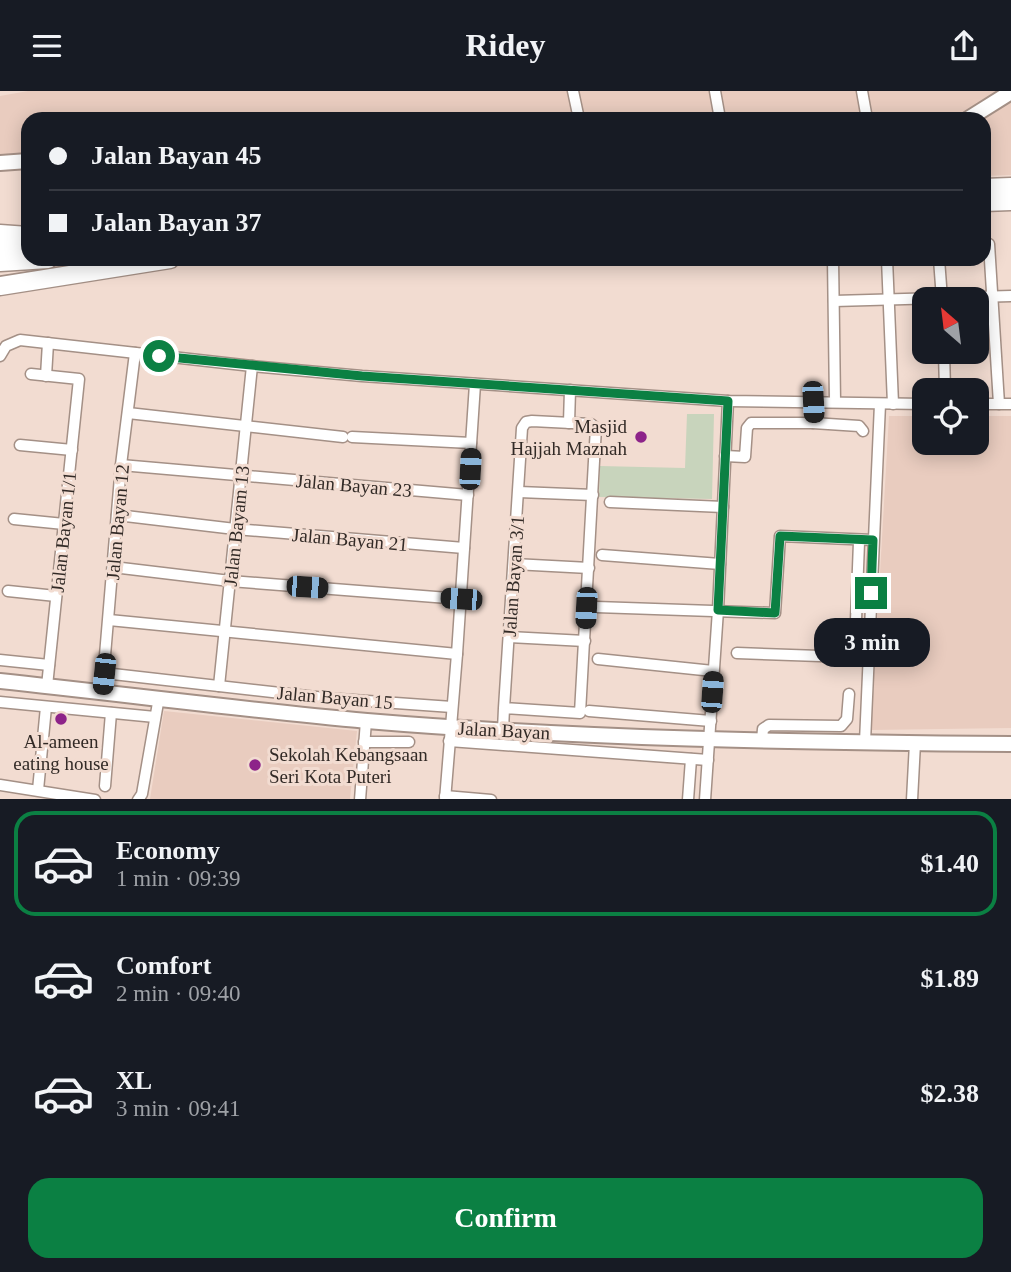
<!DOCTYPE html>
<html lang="en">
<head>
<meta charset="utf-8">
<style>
	:root { --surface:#171b24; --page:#242831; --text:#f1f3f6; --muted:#9ea1a6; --line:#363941; --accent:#0b8043 }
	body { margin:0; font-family:Georgia,serif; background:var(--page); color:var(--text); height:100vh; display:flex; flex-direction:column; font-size:26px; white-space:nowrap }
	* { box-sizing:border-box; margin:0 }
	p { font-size:23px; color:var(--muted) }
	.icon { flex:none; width:38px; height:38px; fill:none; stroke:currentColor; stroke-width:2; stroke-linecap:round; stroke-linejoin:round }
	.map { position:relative; height:708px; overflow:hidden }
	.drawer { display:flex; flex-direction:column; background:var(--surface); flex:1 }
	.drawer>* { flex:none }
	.top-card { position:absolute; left:21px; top:21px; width:970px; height:154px; border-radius:21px; box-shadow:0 4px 18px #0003; display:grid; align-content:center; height:154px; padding:0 28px; background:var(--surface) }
	.needle { width:46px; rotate:332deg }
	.fabs { position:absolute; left:912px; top:196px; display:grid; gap:14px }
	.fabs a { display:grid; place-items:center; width:77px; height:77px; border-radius:14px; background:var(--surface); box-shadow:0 4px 18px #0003; font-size:35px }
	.end { position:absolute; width:32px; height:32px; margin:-16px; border:9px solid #0b8043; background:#fff; box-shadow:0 0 0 4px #fff }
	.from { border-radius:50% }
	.bubble { position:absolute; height:49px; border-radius:21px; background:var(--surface); box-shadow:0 4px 18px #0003; font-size:23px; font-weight:800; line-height:49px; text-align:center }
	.car { position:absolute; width:21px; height:42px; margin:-21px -10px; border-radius:9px; box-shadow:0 0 5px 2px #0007; background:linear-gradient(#222 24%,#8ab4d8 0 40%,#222 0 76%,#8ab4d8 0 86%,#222 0) }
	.top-card b { display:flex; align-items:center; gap:24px; height:66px; font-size:26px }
	.top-card b+b { border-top:2px solid var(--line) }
	.top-card i { width:18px; height:18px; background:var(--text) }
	ul { padding:12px 0 0; list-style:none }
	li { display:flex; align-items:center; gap:21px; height:105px; margin:0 14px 10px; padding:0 14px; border:4px solid transparent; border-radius:21px }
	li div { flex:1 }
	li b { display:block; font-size:26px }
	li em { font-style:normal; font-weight:800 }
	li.selected { border-color:var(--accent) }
	li>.icon { width:63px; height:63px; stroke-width:1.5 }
	.button { display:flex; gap:14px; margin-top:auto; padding:14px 28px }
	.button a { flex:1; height:80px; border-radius:21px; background:var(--accent); color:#fff; font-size:28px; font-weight:800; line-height:80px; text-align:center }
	header { display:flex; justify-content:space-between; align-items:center; height:91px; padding:0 28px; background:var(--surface); font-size:32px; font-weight:800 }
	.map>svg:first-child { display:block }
	.built { fill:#e9ccbf }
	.green { fill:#c8d4bc }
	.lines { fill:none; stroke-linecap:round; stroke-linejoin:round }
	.street-casing { stroke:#a49086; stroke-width:13 }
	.secondary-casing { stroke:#a49086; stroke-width:18 }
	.primary-casing { stroke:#a49086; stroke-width:18 }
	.highway-casing { stroke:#a49086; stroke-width:21 }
	.street { stroke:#fff; stroke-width:10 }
	.secondary { stroke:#fff; stroke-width:14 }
	.primary { stroke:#fff; stroke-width:14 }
	.highway { stroke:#fff; stroke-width:18 }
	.route { stroke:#0b8043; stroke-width:9 }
	.poi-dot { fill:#8d2389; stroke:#f2dcd1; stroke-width:2.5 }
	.labels { text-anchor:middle; stroke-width:6; stroke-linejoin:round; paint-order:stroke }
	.poi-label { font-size:19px; fill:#322a26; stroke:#f2dcd1; text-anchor:end }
	.street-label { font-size:19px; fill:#322a26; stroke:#f2dcd1 }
</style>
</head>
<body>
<header><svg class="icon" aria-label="menu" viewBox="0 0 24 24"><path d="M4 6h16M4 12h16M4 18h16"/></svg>Ridey<svg class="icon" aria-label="share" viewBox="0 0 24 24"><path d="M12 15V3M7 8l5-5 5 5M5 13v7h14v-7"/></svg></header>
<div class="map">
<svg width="1011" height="709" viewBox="0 0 1011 709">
	<rect width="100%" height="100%" fill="#f2dcd1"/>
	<g class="built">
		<path d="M 28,0 L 1011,0 L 1011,84 L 984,85 L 984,28 L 28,28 L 28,65 L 0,66 L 0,5 Z"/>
		<path d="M 889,325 L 924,325 L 924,352 L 976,352 L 977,325 L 1011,325 L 1011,637 L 871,639 Z"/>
		<path d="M 164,620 L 357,640 L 350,708 L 150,708 Z"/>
	</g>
	<path class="green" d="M 687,323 L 714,323 L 712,408 L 599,406 L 600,375 L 685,377 Z"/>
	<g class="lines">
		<defs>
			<g id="street">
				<path d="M 573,0 L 579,28"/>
				<path d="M 715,0 L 720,28"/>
				<path d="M 862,0 L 867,28"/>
				<path d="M 989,153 L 999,313"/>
				<path d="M 833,168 L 835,311"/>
				<path d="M 887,168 L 893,313"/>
				<path d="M 939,168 L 942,208"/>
				<path d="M 834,210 L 1011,205"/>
				<path d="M 944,261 L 945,299"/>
				<path d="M 0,265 L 6,255 L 20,249 L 252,275 L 362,285 L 728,310 L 924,313"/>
				<path d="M 31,283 L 79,288 L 47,595"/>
				<path d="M 46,285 L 48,252"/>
				<path d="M 812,311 L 813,332"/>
				<path d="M 976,313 L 1011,313"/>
				<path d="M 128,322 L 343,346"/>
				<path d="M 569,332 L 570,299"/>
				<path d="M 352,346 L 471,352"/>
				<path d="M 20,354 L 72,359"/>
				<path d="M 725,365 L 745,366 L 747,337 L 751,332 L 813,332 L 859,335 L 863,340"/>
				<path d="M 121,374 L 468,404"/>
				<path d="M 519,401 L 593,404"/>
				<path d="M 610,411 L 723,416"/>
				<path d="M 117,424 L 235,438 L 464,457"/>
				<path d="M 14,428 L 64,433"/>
				<path d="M 859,451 L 855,555 L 869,555"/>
				<path d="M 602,464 L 720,473"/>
				<path d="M 514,473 L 589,477"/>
				<path d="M 113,476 L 230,490 L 461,508"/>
				<path d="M 8,500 L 56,505"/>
				<path d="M 596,516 L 775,522 L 780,445 L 873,449"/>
				<path d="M 109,529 L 457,563"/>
				<path d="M 509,546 L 585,550"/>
				<path d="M 737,562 L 849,566 L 855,555"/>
				<path d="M 598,568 L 713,580"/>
				<path d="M 0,569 L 49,574"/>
				<path d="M 104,582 L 325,607 L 452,616"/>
				<path d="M 219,595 L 252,275"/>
				<path d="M 102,600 L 121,374 L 135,262"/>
				<path d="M 0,611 L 155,626"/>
				<path d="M 589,620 L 711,630"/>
				<path d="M 503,639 L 504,617 L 522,337 L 526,331 L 532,330 L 591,333 L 596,337 L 594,370 L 580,622 L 504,617"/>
				<path d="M 762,649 L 763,638 L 769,634 L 841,635 L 847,628 L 849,603"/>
				<path d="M 449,650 L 708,669"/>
				<path d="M 364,651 L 409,651"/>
				<path d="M 865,651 L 880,313"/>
				<path d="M 0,694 L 95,709"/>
				<path d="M 105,695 L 111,622"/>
				<path d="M 38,699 L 46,616"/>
				<path d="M 445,705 L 491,709"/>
				<path d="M 138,709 L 142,703 L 159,606"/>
				<path d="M 360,709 L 366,630"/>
				<path d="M 445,709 L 457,563 L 475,293"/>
				<path d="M 688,709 L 691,668"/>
				<path d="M 705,709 L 718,519 L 728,310"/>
				<path d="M 912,709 L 915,652"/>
			</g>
			<path id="secondary" d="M 0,590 C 122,603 245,619 367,630 C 581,648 797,651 1011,653"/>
			<g id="primary">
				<path d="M 968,28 L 1011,1"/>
				<path d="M 0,72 L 28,70"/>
			</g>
			<g id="highway">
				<path d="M 984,97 L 1011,96"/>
				<path d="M 984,111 L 1011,110"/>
				<path d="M 0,143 L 28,145"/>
				<path d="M 0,156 L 28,154"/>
				<path d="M 0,171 L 48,168"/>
				<path d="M 0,195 L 170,168"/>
			</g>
		</defs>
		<use href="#street" class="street-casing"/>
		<use href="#secondary" class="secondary-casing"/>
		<use href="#primary" class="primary-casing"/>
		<use href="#highway" class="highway-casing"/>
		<use href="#street" class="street"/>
		<use href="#secondary" class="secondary"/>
		<use href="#primary" class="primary"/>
		<use href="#highway" class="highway"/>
	</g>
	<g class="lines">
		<path class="route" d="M 159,265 L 362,285 L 728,310 L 718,519 L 775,522 L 780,445 L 873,449 L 871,502"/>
	</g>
	<g class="poi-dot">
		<circle cx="641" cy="346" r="7"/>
		<circle cx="61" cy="628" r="7"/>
		<circle cx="255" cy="674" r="7"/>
	</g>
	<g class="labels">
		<g class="poi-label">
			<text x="627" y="342">Masjid<tspan x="627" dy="22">Hajjah Maznah</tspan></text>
			<text x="61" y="657" text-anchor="middle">Al-ameen<tspan x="61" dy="22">eating house</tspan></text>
			<text x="269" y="670" text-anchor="start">Sekolah Kebangsaan<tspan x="269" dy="22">Seri Kota Puteri</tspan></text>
		</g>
		<g class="street-label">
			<text transform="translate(354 394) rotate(5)" y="7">Jalan Bayan 23</text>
			<text transform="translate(117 431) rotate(-85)" y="7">Jalan Bayan 12</text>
			<text transform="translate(236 435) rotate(-84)" y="7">Jalan Bayam 13</text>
			<text transform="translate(63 441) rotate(-84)" y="7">Jalan Bayan 1/1</text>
			<text transform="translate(350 448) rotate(5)" y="7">Jalan Bayan 21</text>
			<text transform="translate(513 485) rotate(-86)" y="7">Jalan Bayan 3/1</text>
			<text transform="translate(335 606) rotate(5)" y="7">Jalan Bayan 15</text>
			<text transform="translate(504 639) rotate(3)" y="7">Jalan Bayan</text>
		</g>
	</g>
</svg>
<div class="fabs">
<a><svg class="needle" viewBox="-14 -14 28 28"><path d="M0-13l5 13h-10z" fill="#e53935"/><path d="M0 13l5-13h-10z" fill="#9ea1a6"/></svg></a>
<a><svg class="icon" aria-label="locate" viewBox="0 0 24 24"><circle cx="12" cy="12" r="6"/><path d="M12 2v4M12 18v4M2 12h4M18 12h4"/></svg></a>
</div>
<i class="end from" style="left:159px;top:265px"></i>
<i class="end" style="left:871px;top:502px"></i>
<div class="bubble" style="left:814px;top:527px;width:116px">3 min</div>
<i class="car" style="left:813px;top:311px;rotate:177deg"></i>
<i class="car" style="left:470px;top:378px;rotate:3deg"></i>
<i class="car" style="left:307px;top:496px;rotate:94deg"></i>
<i class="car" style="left:461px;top:508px;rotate:274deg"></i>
<i class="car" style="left:586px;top:517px;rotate:183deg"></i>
<i class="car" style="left:104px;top:583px;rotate:186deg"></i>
<i class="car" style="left:712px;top:601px;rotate:4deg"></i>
<div class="top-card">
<b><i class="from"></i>Jalan Bayan 45</b>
<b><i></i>Jalan Bayan 37</b>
</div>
</div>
<section class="drawer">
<ul>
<li class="selected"><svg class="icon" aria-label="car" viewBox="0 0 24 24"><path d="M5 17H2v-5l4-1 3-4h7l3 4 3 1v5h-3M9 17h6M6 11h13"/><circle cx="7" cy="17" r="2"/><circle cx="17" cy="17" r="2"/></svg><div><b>Economy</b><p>1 min · 09:39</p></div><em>$1.40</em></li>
<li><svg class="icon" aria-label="car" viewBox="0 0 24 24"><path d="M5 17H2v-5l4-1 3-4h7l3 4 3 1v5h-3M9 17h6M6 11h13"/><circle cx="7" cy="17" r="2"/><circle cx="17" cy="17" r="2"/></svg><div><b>Comfort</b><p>2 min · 09:40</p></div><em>$1.89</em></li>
<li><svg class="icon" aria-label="car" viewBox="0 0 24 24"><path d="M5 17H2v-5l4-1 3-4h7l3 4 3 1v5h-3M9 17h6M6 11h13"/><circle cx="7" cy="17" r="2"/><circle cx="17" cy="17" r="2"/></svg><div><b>XL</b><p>3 min · 09:41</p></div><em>$2.38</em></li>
</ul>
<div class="button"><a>Confirm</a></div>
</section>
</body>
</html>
